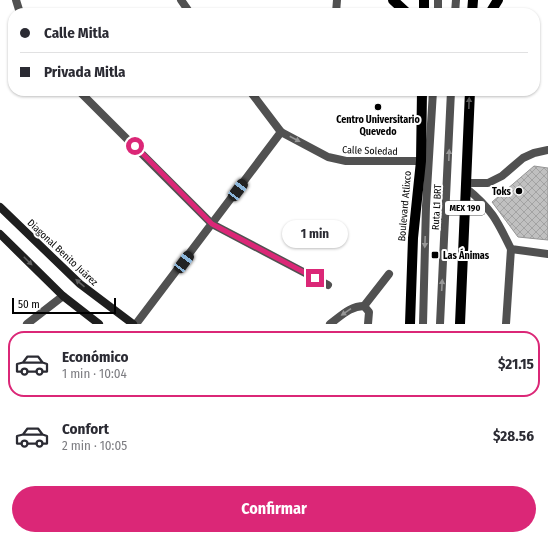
<!DOCTYPE html>
<html lang="es">
<head>
<meta charset="utf-8">
<style>
	:root { --surface:#fff; --page:#f2f2f3; --text:#2b2b33; --muted:#7c7c81; --line:#e1e1e2; --accent:#db2777 }
	body { margin:0; font-family:"Fira Sans Condensed",sans-serif; background:var(--page); color:var(--text); height:100vh; display:flex; flex-direction:column; font-size:15px; white-space:nowrap }
	* { box-sizing:border-box; margin:0 }
	p { font-size:13px; color:var(--muted) }
	.icon { flex:none; width:22px; height:22px; fill:none; stroke:currentColor; stroke-width:2; stroke-linecap:round; stroke-linejoin:round }
	.map { position:relative; height:324px; overflow:hidden }
	.side { display:flex; flex-direction:column; background:var(--surface); flex:1 }
	.side>* { flex:none }
	.banner { position:absolute; left:8px; top:8px; width:532px; height:88px; border-radius:16px; box-shadow:0 1px 3px #0004; display:grid; align-content:center; height:88px; padding:0 12px; background:var(--surface) }
	.scale { position:absolute; left:12px; bottom:10px; width:104px; box-sizing:border-box; padding-left:4px; border:2px solid #000; border-top:0; font-size:11px; line-height:14px; white-space:nowrap; color:#000; -webkit-text-stroke:3px #fff; paint-order:stroke }
	.end { position:absolute; width:18px; height:18px; margin:-9px; border:5px solid #db2777; background:#fff; box-shadow:0 0 0 2px #fff }
	.from { border-radius:50% }
	.bubble { position:absolute; height:28px; border-radius:14px; background:var(--surface); box-shadow:0 1px 3px #0004; font-size:13px; font-weight:700; line-height:28px; text-align:center }
	.car { position:absolute; width:12px; height:24px; margin:-12px -6px; border-radius:5px; box-shadow:0 0 3px 1px #0007; background:linear-gradient(#222 24%,#8ab4d8 0 40%,#222 0 76%,#8ab4d8 0 86%,#222 0) }
	.banner b { display:flex; align-items:center; gap:14px; height:38px; font-size:15px }
	.banner b+b { border-top:1px solid var(--line) }
	.banner i { width:10px; height:10px; background:var(--text) }
	ul { padding:7px 0 0; list-style:none }
	li { display:flex; align-items:center; gap:12px; height:66px; margin:0 8px 6px; padding:0 4px; border:2px solid transparent; border-radius:16px }
	li div { flex:1 }
	li b { display:block; font-size:15px }
	li em { font-style:normal; font-weight:700 }
	li.selected { border-color:var(--accent) }
	li>.icon { width:36px; height:36px; stroke-width:1.5 }
	.primary-button { display:flex; gap:8px; margin-top:auto; padding:8px 12px }
	.primary-button a { flex:1; height:46px; border-radius:24px; background:var(--accent); color:#fff; font-size:16px; font-weight:700; line-height:46px; text-align:center }
	.map>svg:first-child { display:block }
	.building { fill:url(#building-cross-hatch); stroke:#959595 }
	.lines { fill:none; stroke-linecap:round; stroke-linejoin:round }
	.lane { stroke:#515151; stroke-width:8 }
	.street { stroke:#515151; stroke-width:8 }
	.secondary { stroke:#1e1e1e; stroke-width:8 }
	.primary { stroke:#000; stroke-width:10 }
	.oneway { fill:#595959 }
	.oneway2 { fill:#979797 }
	.oneway3 { fill:#626262 }
	.route { stroke:#db2777; stroke-width:5 }
	.poi-dot { fill:#000; stroke:#fff; stroke-width:1.5 }
	.labels { text-anchor:middle; stroke-width:4; stroke-linejoin:round; paint-order:stroke }
	.shield { fill:#fff; stroke:#4c4c4c; stroke-width:1 }
	.shield-label { font-size:9px; font-weight:bold; fill:#000 }
	.poi-label { font-size:10px; font-weight:bold; fill:#000; stroke:#fff }
	.street-label { font-size:10px; fill:#000; stroke:#fff }
</style>
</head>
<body>
<div class="map">
<svg width="548" height="324" viewBox="0 0 548 324">
	<defs>
		<pattern id="building-cross-hatch" width="8" height="8" patternUnits="userSpaceOnUse"><rect width="8" height="8" fill="#c0c0c0"/><path d="M0 0l8 8M0 8l8-8" fill="none" stroke="#a3a3a3"/></pattern>
	</defs>
	<rect width="100%" height="100%" fill="#fff"/>
	<path class="building" d="M 534,166 L 548,168 L 548,240 L 518,237 L 492,202 Z"/>
	<g class="lines">
		<g class="lane">
			<path d="M 336,13 L 337,0"/>
			<path d="M 438,13 L 438,0"/>
			<path d="M 455,13 L 456,0"/>
			<path d="M 466,183 L 488,183 L 502,176 L 523,158 L 534,153 L 548,150"/>
			<path d="M 466,188 C 491,208 497,220 511,249 L 548,254"/>
			<path d="M 364,306 L 389,274"/>
			<path d="M 364,306 L 369,312 L 368,324"/>
			<path d="M 330,324 C 341,316 350,306 364,306"/>
			<path d="M 423,324 L 426,206 L 433,91"/>
			<path d="M 440,324 L 451,91"/>
			<path d="M 506,324 L 511,249"/>
		</g>
		<g class="street">
			<path d="M 16,0 L 20,13"/>
			<path d="M 181,0 L 190,13"/>
			<path d="M 79,91 L 212,224 L 328,285"/>
			<path d="M 250,91 L 281,132 L 328,157 L 346,161 L 421,161"/>
			<path d="M 27,324 L 63,296"/>
			<path d="M 136,324 L 281,132"/>
		</g>
		<g class="secondary">
			<path d="M 0,207 L 80,284 L 133,324"/>
			<path d="M 0,234 L 63,296 L 99,324"/>
		</g>
		<g class="primary">
			<path d="M 393,0 L 407,13"/>
			<path d="M 424,13 L 424,0"/>
			<path d="M 472,13 L 473,0"/>
			<path d="M 490,13 L 498,0"/>
			<path d="M 410,324 L 413,238 L 421,161 L 422,91"/>
			<path d="M 460,324 L 470,91"/>
		</g>
	</g>
	<defs><path id="oneway-solid" d="M-6-.8H1V-3.2L6.5 0L1 3.2V.8H-6Z"/></defs>
	<use class="oneway" href="#oneway-solid" transform="translate(469 103) rotate(-88)"/>
	<g class="oneway2">
		<use href="#oneway-solid" transform="translate(295 139) rotate(28)"/>
		<use href="#oneway-solid" transform="translate(449 155) rotate(-88)"/>
		<use href="#oneway-solid" transform="translate(425 242) rotate(92)"/>
		<use href="#oneway-solid" transform="translate(442 285) rotate(-87)"/>
		<use href="#oneway-solid" transform="translate(346 312) rotate(146)"/>
	</g>
	<g class="oneway3">
		<use href="#oneway-solid" transform="translate(28 261) rotate(45)"/>
		<use href="#oneway-solid" transform="translate(80 283) rotate(-139)"/>
	</g>
	<g class="lines">
		<path class="route" d="M 135,146 L 212,224 L 315,278"/>
	</g>
	<g class="poi-dot">
		<circle cx="378" cy="107" r="4"/>
		<circle cx="519" cy="191" r="4"/>
		<rect x="431" y="251" width="8" height="8" rx="2"/>
	</g>
	<g class="labels">
		<rect class="shield" x="445" y="201" width="40" height="14" rx="3"/>
		<g class="shield-label">
			<text x="465" y="211">MEX 190</text>
		</g>
		<g class="poi-label">
			<text x="378" y="123">Centro Universitario<tspan x="378" dy="12">Quevedo</tspan></text>
			<text x="511" y="195" text-anchor="end">Toks</text>
			<text x="443" y="259" text-anchor="start">Las Ánimas</text>
		</g>
		<g class="street-label">
			<text transform="translate(370 150) rotate(2)" y="4">Calle Soledad</text>
			<text transform="translate(404 206) rotate(-85)" y="4">Boulevard Atlixco</text>
			<text transform="translate(436 207) rotate(-87)" y="4">Ruta L1 BRT</text>
			<text transform="translate(63 252) rotate(43)" y="4">Diagonal Benito Juárez</text>
		</g>
	</g>
</svg>
<div class="scale">50 m</div>
<i class="end from" style="left:135px;top:146px"></i>
<i class="end" style="left:315px;top:278px"></i>
<div class="bubble" style="left:282px;top:220px;width:66px">1 min</div>
<i class="car" style="left:238px;top:190px;rotate:37deg"></i>
<i class="car" style="left:184px;top:262px;rotate:37deg"></i>
<div class="banner">
<b><i class="from"></i>Calle Mitla</b>
<b><i></i>Privada Mitla</b>
</div>
</div>
<section class="side">
<ul>
<li class="selected"><svg class="icon" aria-label="car" viewBox="0 0 24 24"><path d="M5 17H2v-5l4-1 3-4h7l3 4 3 1v5h-3M9 17h6M6 11h13"/><circle cx="7" cy="17" r="2"/><circle cx="17" cy="17" r="2"/></svg><div><b>Económico</b><p>1 min · 10:04</p></div><em>$21.15</em></li>
<li><svg class="icon" aria-label="car" viewBox="0 0 24 24"><path d="M5 17H2v-5l4-1 3-4h7l3 4 3 1v5h-3M9 17h6M6 11h13"/><circle cx="7" cy="17" r="2"/><circle cx="17" cy="17" r="2"/></svg><div><b>Confort</b><p>2 min · 10:05</p></div><em>$28.56</em></li>
</ul>
<div class="primary-button"><a>Confirmar</a></div>
</section>
</body>
</html>
